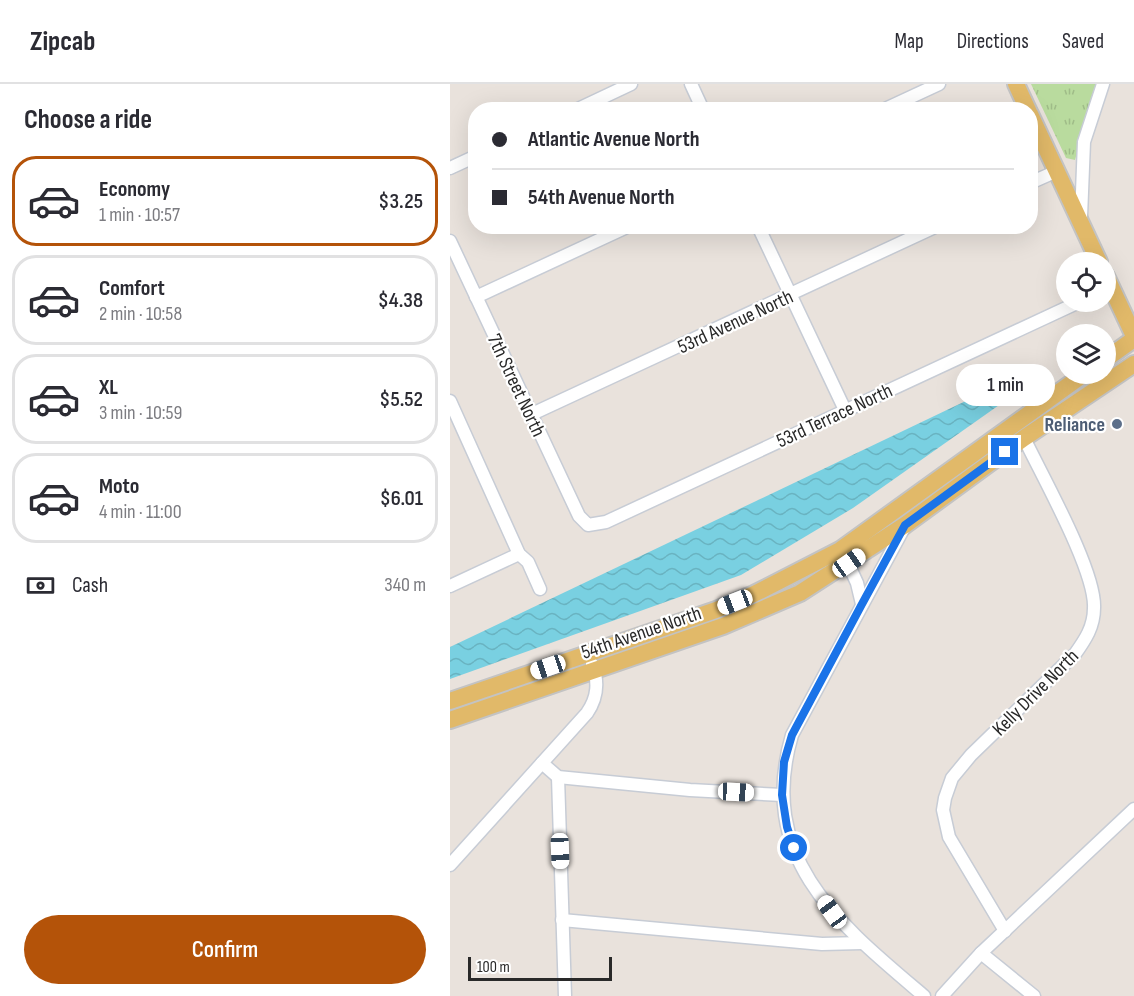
<!DOCTYPE html>
<html lang="en">
<head>
<meta charset="utf-8">
<style>
	:root { --surface:#fff; --page:#f7f7f7; --text:#2b2b33; --muted:#7c7c81; --line:#e1e1e2; --accent:#b45309 }
	body { margin:0; font-family:"Sofia Sans Condensed",sans-serif; background:var(--page); color:var(--text); height:100vh; display:flex; flex-direction:column; font-size:22px; white-space:nowrap }
	* { box-sizing:border-box; margin:0 }
	p { font-size:20px; color:var(--muted) }
	.icon { flex:none; width:33px; height:33px; fill:none; stroke:currentColor; stroke-width:2; stroke-linecap:round; stroke-linejoin:round }
	.map { position:relative; flex:1; overflow:hidden }
	.drawer { display:flex; flex-direction:column; background:var(--surface); width:450px }
	.drawer>* { flex:none }
	.banner { position:absolute; left:18px; top:18px; width:570px; height:132px; border-radius:24px; box-shadow:0 6px 24px #0002; display:grid; align-content:center; height:132px; padding:0 24px; background:var(--surface) }
	.tools { position:absolute; left:606px; top:168px; display:grid; gap:12px }
	.tools a { display:grid; place-items:center; width:60px; height:60px; border-radius:50%; background:var(--surface); box-shadow:0 6px 24px #0002; font-size:30px }
	.scale { position:absolute; left:18px; bottom:15px; width:144px; box-sizing:border-box; padding-left:6px; border:3px solid #292929; border-top:0; font-size:16px; line-height:21px; white-space:nowrap; color:#292929; -webkit-text-stroke:4px #fff; paint-order:stroke }
	.end { position:absolute; width:27px; height:27px; margin:-14px; border:8px solid #1a73e8; background:#fff; box-shadow:0 0 0 3px #fff }
	.from { border-radius:50% }
	.bubble { position:absolute; height:42px; border-radius:21px; background:var(--surface); box-shadow:0 6px 24px #0002; font-size:20px; font-weight:600; line-height:42px; text-align:center }
	.car { position:absolute; width:18px; height:36px; margin:-18px -9px; border-radius:8px; box-shadow:0 0 4px 2px #0007; background:linear-gradient(#fff 24%,#345 0 40%,#fff 0 76%,#345 0 86%,#fff 0) }
	.banner b { display:flex; align-items:center; gap:21px; height:57px; font-size:22px }
	.banner b+b { border-top:2px solid var(--line) }
	.banner i { width:15px; height:15px; background:var(--text) }
	ul { padding:0; list-style:none }
	li { display:flex; align-items:center; gap:18px; height:90px; margin:0 12px 9px; padding:0 12px; border:3px solid var(--line); border-radius:24px }
	li div { flex:1 }
	li b { display:block; font-size:22px }
	li em { font-style:normal; font-weight:600 }
	li.current { border-color:var(--accent) }
	li>.icon { width:54px; height:54px; stroke-width:1.5 }
	h2 { padding:0 24px; font-size:27px; line-height:72px }
	.pay { display:flex; align-items:center; gap:15px; height:66px; padding:0 24px; font-size:22px }
	.pay p { margin-inline-start:auto }
	.cta { display:flex; gap:12px; margin-top:auto; padding:12px 24px }
	.cta a { flex:1; height:69px; border-radius:36px; background:var(--accent); color:#fff; font-size:24px; font-weight:600; line-height:69px; text-align:center }
	header { display:flex; align-items:center; gap:36px; box-sizing:border-box; height:84px; padding:0 30px; background:var(--surface); border-bottom:2px solid var(--line) }
	header strong { font-size:28px }
	nav { display:flex; gap:33px; margin-inline-start:auto; font-size:21px }
	main { display:flex; flex:1; min-height:0 }
	.map>svg:first-child { display:block }
	.grass { fill:url(#grass-tufts) }
	.water { fill:url(#water-waves) }
	.lines { fill:none; stroke-linecap:round; stroke-linejoin:round }
	.minor-casing { stroke:#c7ccd5; stroke-width:15 }
	.major-casing { stroke:#c3c3c3; stroke-width:20 }
	.minor { stroke:#fff; stroke-width:12 }
	.major { stroke:#e1b969; stroke-width:16 }
	.route { stroke:#1a73e8; stroke-width:8 }
	.service-dot { fill:#5c6f8a; stroke:#fff; stroke-width:2 }
	.labels { text-anchor:middle; stroke-width:4.5; stroke-linejoin:round; paint-order:stroke }
	.street-label { font-size:20px; fill:#292929; stroke:#fff }
	.service-label { font-size:20px; font-weight:bold; fill:#4e5e75; stroke:#fff; text-anchor:end }
</style>
</head>
<body>
<header>
<strong>Zipcab</strong>
<nav><a>Map</a><a>Directions</a><a>Saved</a></nav>
</header>
<main>
<section class="drawer">
<h2>Choose a ride</h2>
<ul>
<li class="current"><svg class="icon" aria-label="car" viewBox="0 0 24 24"><path d="M5 17H2v-5l4-1 3-4h7l3 4 3 1v5h-3M9 17h6M6 11h13"/><circle cx="7" cy="17" r="2"/><circle cx="17" cy="17" r="2"/></svg><div><b>Economy</b><p>1 min · 10:57</p></div><em>$3.25</em></li>
<li><svg class="icon" aria-label="car" viewBox="0 0 24 24"><path d="M5 17H2v-5l4-1 3-4h7l3 4 3 1v5h-3M9 17h6M6 11h13"/><circle cx="7" cy="17" r="2"/><circle cx="17" cy="17" r="2"/></svg><div><b>Comfort</b><p>2 min · 10:58</p></div><em>$4.38</em></li>
<li><svg class="icon" aria-label="car" viewBox="0 0 24 24"><path d="M5 17H2v-5l4-1 3-4h7l3 4 3 1v5h-3M9 17h6M6 11h13"/><circle cx="7" cy="17" r="2"/><circle cx="17" cy="17" r="2"/></svg><div><b>XL</b><p>3 min · 10:59</p></div><em>$5.52</em></li>
<li><svg class="icon" aria-label="car" viewBox="0 0 24 24"><path d="M5 17H2v-5l4-1 3-4h7l3 4 3 1v5h-3M9 17h6M6 11h13"/><circle cx="7" cy="17" r="2"/><circle cx="17" cy="17" r="2"/></svg><div><b>Moto</b><p>4 min · 11:00</p></div><em>$6.01</em></li>
</ul>
<div class="pay"><svg class="icon" aria-label="cash" viewBox="0 0 24 24"><path d="M3 7h18v10H3z"/><circle cx="12" cy="12" r="2"/></svg>Cash<p>340 m</p></div>
<div class="cta"><a>Confirm</a></div>
</section>
<div class="map">
<svg width="684" height="912" viewBox="0 0 684 912">
	<defs>
		<pattern id="grass-tufts" width="24" height="20" patternUnits="userSpaceOnUse" patternTransform="scale(1.5)"><rect width="24" height="20" fill="#b9db9e"/><path d="M3 7l-1-3M5 7V3M7 7l1-3M15 17l-1-3M17 17v-4M19 17l1-3" fill="none" stroke="#9fbc88"/></pattern>
		<pattern id="water-waves" width="16" height="10" patternUnits="userSpaceOnUse" patternTransform="scale(1.5)"><rect width="16" height="10" fill="#79d0e1"/><path d="M0 5q4-4 8 0t8 0" fill="none" stroke="#69b3c1"/></pattern>
	</defs>
	<rect width="100%" height="100%" fill="#e9e2dc"/>
	<path class="grass" d="M 581,0 L 646,0 L 625,76 L 616,74 Z"/>
	<path class="water" d="M 545,303 L 552,319 L 403,424 L 291,491 L 0,595 L 0,563 Z"/>
	<g class="lines">
		<defs>
			<g id="minor">
				<path d="M 241,0 L 253,26"/>
				<path d="M 126,26 L 181,0"/>
				<path d="M 433,26 L 489,0"/>
				<path d="M 0,84 L 26,72"/>
				<path d="M 580,99 L 607,87"/>
				<path d="M 631,133 L 634,58 L 653,0"/>
				<path d="M 308,142 L 395,326"/>
				<path d="M 0,157 L 129,432 L 138,441 L 156,438 L 629,218"/>
				<path d="M 26,213 L 179,142"/>
				<path d="M 0,317 L 69,470 L 78,478 L 90,505"/>
				<path d="M 82,330 L 487,142"/>
				<path d="M 455,442 L 342,651 C 306,775 389,840 474,912"/>
				<path d="M 395,473 L 407,499 L 412,520"/>
				<path d="M 0,502 L 69,470"/>
				<path d="M 92,679 L 108,693 L 240,706 L 332,711"/>
				<path d="M 108,693 L 115,912"/>
				<path d="M 0,781 L 137,629 C 148,613 149,598 142,580"/>
				<path d="M 112,836 L 372,860 L 412,859"/>
				<path d="M 555,847 L 499,753 L 493,726 L 495,714 L 502,694 L 521,671 L 625,570 C 635,556 644,543 644,524 C 646,487 592,392 574,354"/>
				<path d="M 531,869 L 584,912"/>
				<path d="M 492,912 L 531,869 L 684,725"/>
			</g>
			<g id="major">
				<path d="M 566,0 L 578,26"/>
				<path d="M 580,30 L 649,178"/>
				<path d="M 656,192 L 684,252"/>
				<path d="M 656,275 L 684,255"/>
				<path d="M 0,617 L 266,526 L 304,510 L 390,466 L 634,290"/>
				<path d="M 0,636 L 273,542 L 350,509 L 455,441 L 574,354 L 684,280"/>
			</g>
		</defs>
		<use href="#minor" class="minor-casing"/>
		<use href="#major" class="major-casing"/>
		<use href="#minor" class="minor"/>
		<use href="#major" class="major"/>
	</g>
	<g class="lines">
		<path class="route" d="M 344,764 L 337,743 L 332,711 L 334,678 L 342,651 L 412,520 L 455,441 L 555,368"/>
	</g>
	<circle class="service-dot" cx="667" cy="340" r="6"/>
	<g class="labels">
		<g class="street-label">
			<text transform="translate(285 237) rotate(-25)" y="7">53rd Avenue North</text>
			<text transform="translate(67 301) rotate(65)" y="7">7th Street North</text>
			<text transform="translate(384 331) rotate(-25)" y="7">53rd Terrace North</text>
			<text transform="translate(191 548) rotate(-19)" y="7">54th Avenue North</text>
			<text transform="translate(585 608) rotate(-45)" y="7">Kelly Drive North</text>
		</g>
		<g class="service-label">
			<text x="655" y="347">Reliance</text>
		</g>
	</g>
</svg>
<div class="tools">
<a><svg class="icon" aria-label="locate" viewBox="0 0 24 24"><circle cx="12" cy="12" r="6"/><path d="M12 2v4M12 18v4M2 12h4M18 12h4"/></svg></a>
<a><svg class="icon" aria-label="layers" viewBox="0 0 24 24"><path d="M12 4l9 5-9 5-9-5zM3 14l9 5 9-5"/></svg></a>
</div>
<div class="scale">100 m</div>
<i class="end from" style="left:344px;top:764px"></i>
<i class="end" style="left:555px;top:368px"></i>
<div class="bubble" style="left:506px;top:280px;width:99px">1 min</div>
<i class="car" style="left:399px;top:479px;rotate:55deg"></i>
<i class="car" style="left:285px;top:518px;rotate:249deg"></i>
<i class="car" style="left:98px;top:583px;rotate:251deg"></i>
<i class="car" style="left:286px;top:708px;rotate:93deg"></i>
<i class="car" style="left:110px;top:767px;rotate:178deg"></i>
<i class="car" style="left:382px;top:828px;rotate:324deg"></i>
<div class="banner">
<b><i class="from"></i>Atlantic Avenue North</b>
<b><i></i>54th Avenue North</b>
</div>
</div>
</main>
</body>
</html>
